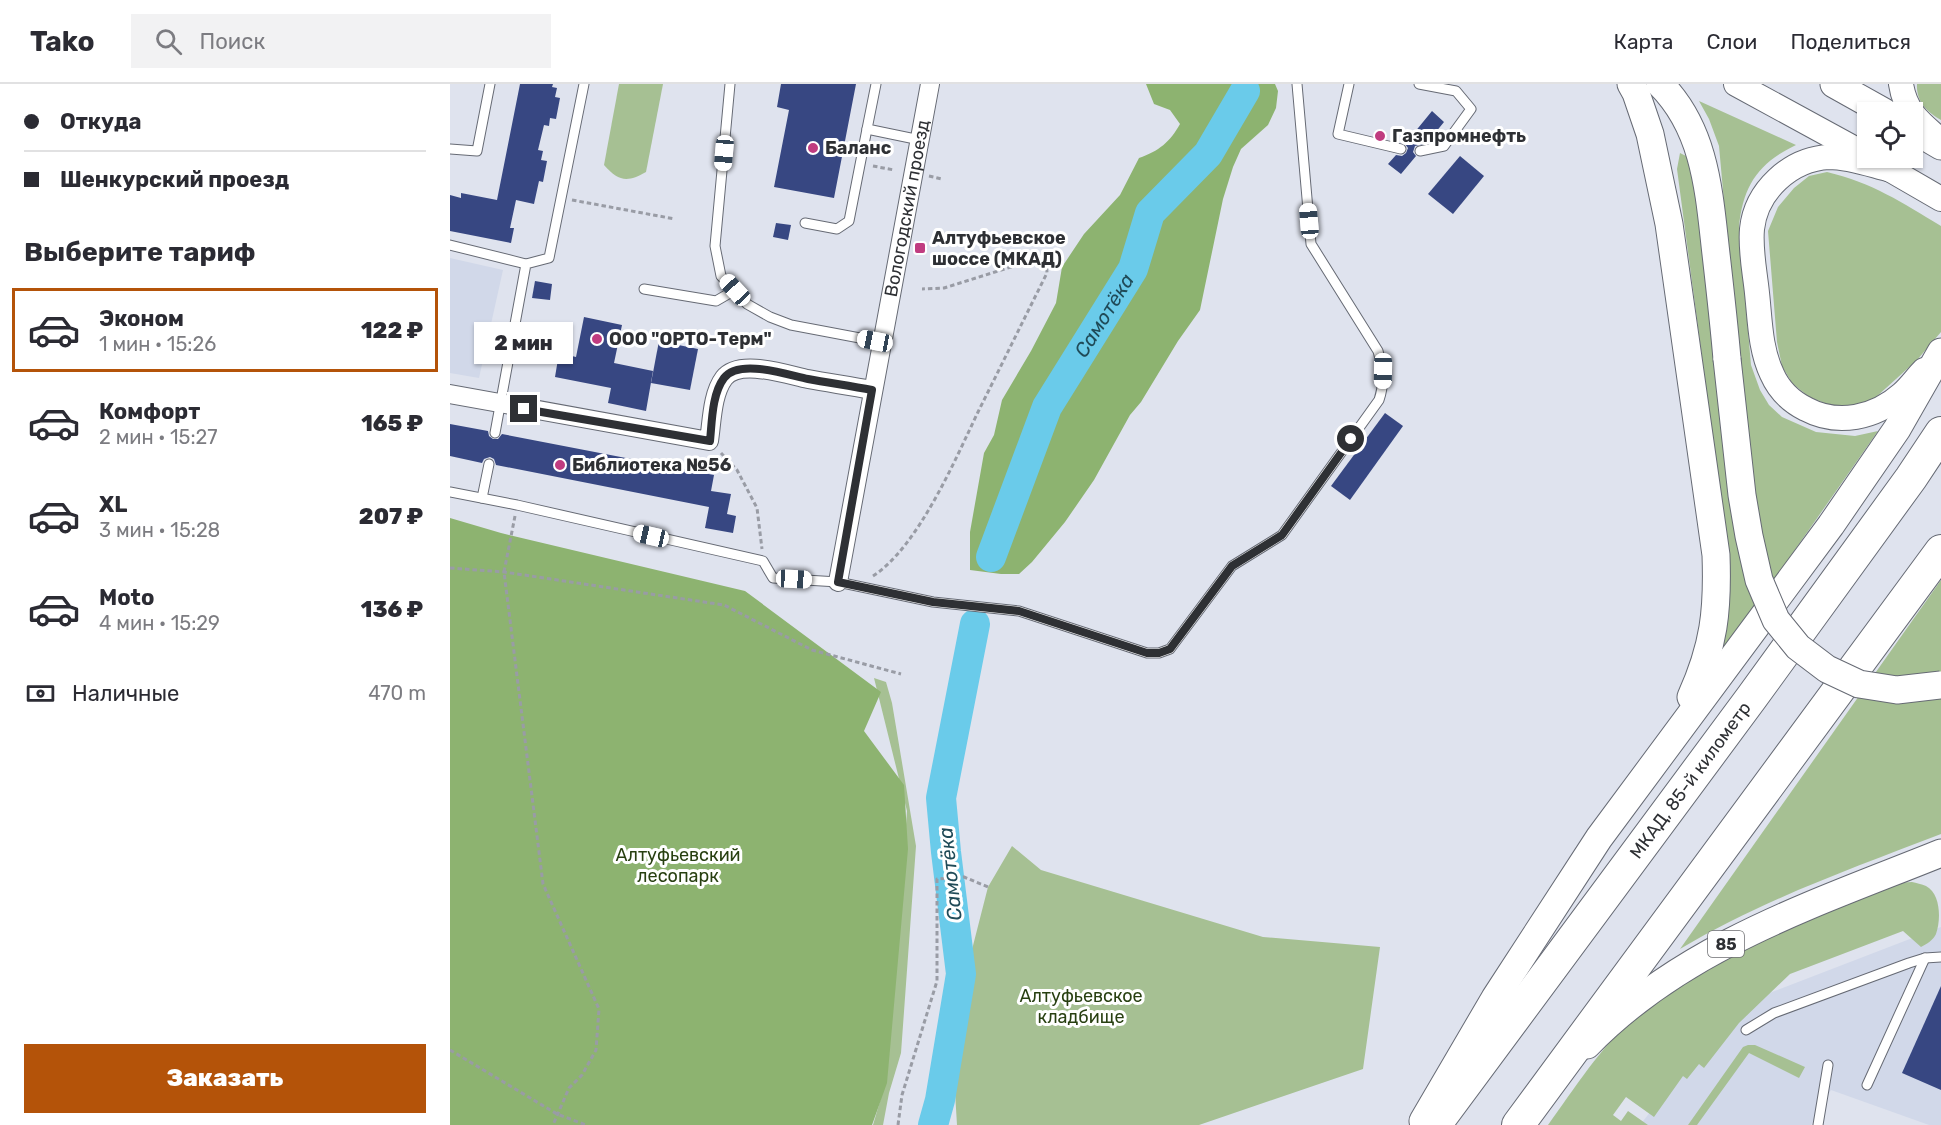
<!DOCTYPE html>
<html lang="ru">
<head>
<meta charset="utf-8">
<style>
	:root { --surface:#fff; --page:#f2f2f3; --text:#2b2b33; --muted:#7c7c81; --line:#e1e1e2; --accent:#b45309 }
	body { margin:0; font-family:Rubik,sans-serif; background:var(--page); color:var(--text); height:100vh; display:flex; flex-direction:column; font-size:22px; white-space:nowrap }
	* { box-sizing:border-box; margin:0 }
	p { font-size:20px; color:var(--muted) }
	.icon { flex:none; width:33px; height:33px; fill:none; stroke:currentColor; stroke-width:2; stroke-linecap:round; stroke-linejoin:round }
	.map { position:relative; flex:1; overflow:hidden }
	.details { display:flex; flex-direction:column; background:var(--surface); width:450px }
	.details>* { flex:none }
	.guide { display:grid; align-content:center; height:132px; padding:0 24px; background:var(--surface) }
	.controls { position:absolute; left:1407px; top:18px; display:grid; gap:12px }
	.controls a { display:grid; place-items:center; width:66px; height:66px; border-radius:0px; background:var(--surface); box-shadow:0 2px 4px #0004; font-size:30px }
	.end { position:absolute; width:27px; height:27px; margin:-14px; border:8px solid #2e3034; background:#fff; box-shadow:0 0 0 3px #fff }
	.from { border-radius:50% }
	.bubble { position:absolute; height:42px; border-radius:0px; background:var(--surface); box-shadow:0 2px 4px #0004; font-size:20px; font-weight:800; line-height:42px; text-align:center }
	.car { position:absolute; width:18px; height:36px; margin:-18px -9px; border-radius:8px; box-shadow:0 0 4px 2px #0007; background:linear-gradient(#fff 24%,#345 0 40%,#fff 0 76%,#345 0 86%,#fff 0) }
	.guide b { display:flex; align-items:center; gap:21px; height:57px; font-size:22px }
	.guide b+b { border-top:2px solid var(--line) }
	.guide i { width:15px; height:15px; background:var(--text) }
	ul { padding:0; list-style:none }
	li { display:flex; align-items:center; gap:18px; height:84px; margin:0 12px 9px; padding:0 12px; border:3px solid transparent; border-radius:0px }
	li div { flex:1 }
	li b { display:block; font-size:22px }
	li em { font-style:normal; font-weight:800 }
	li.selected { border-color:var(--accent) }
	li>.icon { width:54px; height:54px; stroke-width:1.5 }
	h2 { padding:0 24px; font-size:27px; line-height:72px }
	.pay { display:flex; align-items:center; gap:15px; height:66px; padding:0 24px; font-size:22px }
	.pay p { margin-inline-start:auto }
	.cta { display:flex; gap:12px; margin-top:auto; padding:12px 24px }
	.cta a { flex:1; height:69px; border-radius:0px; background:var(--accent); color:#fff; font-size:24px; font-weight:800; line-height:69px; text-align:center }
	header { display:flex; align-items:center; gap:36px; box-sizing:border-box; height:84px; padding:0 30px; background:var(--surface); border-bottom:2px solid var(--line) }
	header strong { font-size:28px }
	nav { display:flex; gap:33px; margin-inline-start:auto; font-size:21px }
	.search { width:420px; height:54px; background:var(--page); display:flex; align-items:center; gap:15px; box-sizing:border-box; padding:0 21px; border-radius:0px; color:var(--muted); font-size:22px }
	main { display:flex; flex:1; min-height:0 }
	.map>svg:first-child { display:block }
	.built { fill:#d1d8e9 }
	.green { fill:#a6c093 }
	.forest { fill:#8db370 }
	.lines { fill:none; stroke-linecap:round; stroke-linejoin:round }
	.river { stroke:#6acbea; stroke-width:30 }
	.building { fill:#374782 }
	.lane-casing { stroke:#666a74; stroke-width:11 }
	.street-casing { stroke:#666a74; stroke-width:20 }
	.secondary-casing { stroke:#666a74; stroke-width:26 }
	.primary-casing { stroke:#666a74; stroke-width:29 }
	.highway-casing { stroke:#666a74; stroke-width:34 }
	.path { stroke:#999ca5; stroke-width:3; stroke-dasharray:4.5 3; stroke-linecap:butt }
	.lane { stroke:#fff; stroke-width:9 }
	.street { stroke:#fff; stroke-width:18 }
	.secondary { stroke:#fff; stroke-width:24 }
	.primary { stroke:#fff; stroke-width:27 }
	.highway { stroke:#fff; stroke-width:32 }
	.primary-bridge-casing { stroke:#666a74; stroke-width:29; stroke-linecap:butt }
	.primary-bridge { stroke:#fff; stroke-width:27 }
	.route { stroke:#2e3034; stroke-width:8 }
	.poi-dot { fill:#c03c80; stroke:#fff; stroke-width:2 }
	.labels { text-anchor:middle; stroke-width:6; stroke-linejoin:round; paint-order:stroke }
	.shield { fill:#fff; stroke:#6d6e71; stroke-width:1.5 }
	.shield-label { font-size:16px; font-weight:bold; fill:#2e3034 }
	.poi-label { font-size:18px; font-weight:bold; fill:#2e3034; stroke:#fff; text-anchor:start }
	.street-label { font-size:18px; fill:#2e3034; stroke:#fff }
	.park-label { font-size:18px; fill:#284011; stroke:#fff }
	.water-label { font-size:20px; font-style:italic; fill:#204b58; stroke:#fff }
</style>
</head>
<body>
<header>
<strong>Tako</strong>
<div class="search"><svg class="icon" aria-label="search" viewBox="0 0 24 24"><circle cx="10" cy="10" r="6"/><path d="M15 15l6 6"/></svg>Поиск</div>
<nav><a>Карта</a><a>Слои</a><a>Поделиться</a></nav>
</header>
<main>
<section class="details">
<div class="guide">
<b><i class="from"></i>Откуда</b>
<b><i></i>Шенкурский проезд</b>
</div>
<h2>Выберите тариф</h2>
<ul>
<li class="selected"><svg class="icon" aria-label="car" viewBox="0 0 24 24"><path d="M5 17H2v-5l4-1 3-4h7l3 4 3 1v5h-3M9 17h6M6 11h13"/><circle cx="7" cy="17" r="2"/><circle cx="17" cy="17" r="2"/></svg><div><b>Эконом</b><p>1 мин · 15:26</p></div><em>122 ₽</em></li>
<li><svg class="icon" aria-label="car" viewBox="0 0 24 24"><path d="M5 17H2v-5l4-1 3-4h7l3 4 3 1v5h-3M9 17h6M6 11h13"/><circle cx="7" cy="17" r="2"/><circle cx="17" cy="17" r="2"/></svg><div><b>Комфорт</b><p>2 мин · 15:27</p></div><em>165 ₽</em></li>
<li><svg class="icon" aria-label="car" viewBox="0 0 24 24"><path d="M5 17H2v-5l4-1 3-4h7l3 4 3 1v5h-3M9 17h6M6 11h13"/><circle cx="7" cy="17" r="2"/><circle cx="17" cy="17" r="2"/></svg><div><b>XL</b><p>3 мин · 15:28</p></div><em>207 ₽</em></li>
<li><svg class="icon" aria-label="car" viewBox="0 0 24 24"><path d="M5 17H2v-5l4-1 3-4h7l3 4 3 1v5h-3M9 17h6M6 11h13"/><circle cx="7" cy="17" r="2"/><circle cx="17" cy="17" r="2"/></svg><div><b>Moto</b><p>4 мин · 15:29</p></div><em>136 ₽</em></li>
</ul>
<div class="pay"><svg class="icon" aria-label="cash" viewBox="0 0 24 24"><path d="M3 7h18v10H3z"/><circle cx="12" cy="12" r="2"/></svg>Наличные<p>470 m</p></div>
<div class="cta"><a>Заказать</a></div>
</section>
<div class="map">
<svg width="1491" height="1041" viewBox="0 0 1491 1041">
	<rect width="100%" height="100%" fill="#dfe3ee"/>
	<g class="built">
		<path d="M 0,174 L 53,186 L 29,294 L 0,289 Z"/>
		<path d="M 1491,843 L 1491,1041 L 1479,1041 L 1381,1006 L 1361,1041 L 1190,1041 L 1283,923 Z"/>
	</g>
	<g class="green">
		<path d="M 169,0 L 213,0 L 196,88 C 177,99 168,97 154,81 Z"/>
		<path d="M 1467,0 L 1491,0 L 1491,36 C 1477,28 1466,18 1467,0 Z"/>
		<path d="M 1249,17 L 1346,61 C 1308,79 1293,102 1289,143 L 1301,281 L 1310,306 L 1319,321 L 1332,333 L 1366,348 L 1405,352 L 1428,347 L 1270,573 L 1273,431 L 1227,85 L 1230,69 L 1236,72 L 1241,77 L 1288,273 L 1269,62 L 1259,35 Z"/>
		<path d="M 1377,88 C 1423,99 1451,118 1491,142 L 1491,248 L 1467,276 L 1425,314 L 1399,325 L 1377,320 L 1359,313 L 1342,299 L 1332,282 L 1327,258 L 1318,147 L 1328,123 L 1344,104 L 1359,92 Z"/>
		<path d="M 1491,496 L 1491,750 C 1403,784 1312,816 1230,865 Z"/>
		<path d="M 424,594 L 436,598 L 442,619 L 466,762 L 451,969 L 439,1009 L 433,1041 L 423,1041 L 431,1014 L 438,978 L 457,727 Z"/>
		<path d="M 562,762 L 591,786 L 813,853 L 930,863 L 913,985 L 749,1041 L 507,1041 L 504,991 L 516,889 L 538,803 Z"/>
		<path d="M 1462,798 C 1466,799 1472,800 1476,802 C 1491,810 1491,836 1486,850 C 1483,856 1477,860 1471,863 L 1453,847 L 1340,890 L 1289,939 L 1254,984 L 1249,980 L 1237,995 L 1233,992 L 1204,1033 L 1176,1013 L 1163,1031 L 1171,1037 L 1178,1027 L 1198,1041 L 1098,1041 C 1125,1004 1151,962 1187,931 C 1256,871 1361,836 1445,799 Z"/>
		<path d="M 1298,961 L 1305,961 L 1355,983 L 1349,994 L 1299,969 L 1247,1041 L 1238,1041 L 1293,963 Z"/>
	</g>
	<g class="forest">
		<path d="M 696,0 L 825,0 L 828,7 L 826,24 L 818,41 L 791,65 L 783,83 L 773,115 L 750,226 L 728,257 L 691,318 L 680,331 L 644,396 L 615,438 L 582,478 L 569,490 L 551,490 L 520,486 L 520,448 L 534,369 L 544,351 L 552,316 L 581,267 L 606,219 L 612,183 L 634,150 L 670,111 L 689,74 C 709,67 720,58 730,40 L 720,26 L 704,20 Z"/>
		<path d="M 0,434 L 51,449 L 295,507 L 431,608 L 414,647 L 454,701 L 458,765 L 437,999 L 422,1041 L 0,1041 Z"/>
	</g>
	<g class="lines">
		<g class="river">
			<path id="s1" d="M 541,473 L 597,323 L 683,185 L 700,129 L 758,70 L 795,7"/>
			<path d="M 483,1041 L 490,1016 L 511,890 L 496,768 L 491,714 L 525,540"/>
		</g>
	</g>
	<g class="building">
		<path d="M 70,0 L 103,0 L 102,3 L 107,4 L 105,13 L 110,14 L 106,35 L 100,34 L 99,42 L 94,41 L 88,66 L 93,67 L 91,76 L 97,77 L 93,98 L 89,97 L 84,120 L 66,116 L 60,144 L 64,144 L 61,159 L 0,147 L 0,111 L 11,114 L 11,109 L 47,116 Z"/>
		<path d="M 331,0 L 406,0 L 384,114 L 324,103 L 339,26 L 327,23 Z"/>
		<path d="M 982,27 L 994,38 L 977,59 L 965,62 L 963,68 L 966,72 L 951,90 L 938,80 L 946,71 L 952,72 L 956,69 L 958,64 L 955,60 Z"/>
		<path d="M 1010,72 L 1034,92 L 1003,130 L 978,110 Z"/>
		<path d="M 326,139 L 341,141 L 338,156 L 323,153 Z"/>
		<path d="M 85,197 L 102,200 L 100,216 L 82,214 Z"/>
		<path d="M 134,233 L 172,241 L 164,279 L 203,287 L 196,327 L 158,319 L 161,304 L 105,293 L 109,269 L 126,273 Z"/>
		<path d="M 209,257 L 248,265 L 240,306 L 201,299 Z"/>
		<path d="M 935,329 L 953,342 L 900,416 L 881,402 Z"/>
		<path d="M 0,340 L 38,347 L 39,352 L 43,355 L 48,355 L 52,350 L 264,391 L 261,407 L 281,410 L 277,430 L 286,432 L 283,449 L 255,444 L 259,423 L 46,381 L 44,375 L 40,373 L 34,375 L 32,379 L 0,372 Z"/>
		<path d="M 1491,902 L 1491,1006 L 1452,989 Z"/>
	</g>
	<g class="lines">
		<defs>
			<g id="lane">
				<path d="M 280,0 L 265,162 L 271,192 L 297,220 L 320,233 L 341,241 L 431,258"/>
				<path d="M 426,0 L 417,45 L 470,56"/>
				<path d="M 899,0 L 888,50 L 951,65"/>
				<path d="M 969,0 L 1006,7 L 1021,25 L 994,62 L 970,67"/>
				<path d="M 0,65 L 27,67 L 40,0"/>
				<path d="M 355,139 L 387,145 L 399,137 L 417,45"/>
				<path d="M 0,161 L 76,180"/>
				<path d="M 194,205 L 266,217 L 285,206"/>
				<path d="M 45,349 L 76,180 L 99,174 L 134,0"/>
				<path d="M 0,408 L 67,421 L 313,477 L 323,494 L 388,498 L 483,518 L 569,527 L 697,569 L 709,569 L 720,565 L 782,482 L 832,451 L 929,316 C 935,298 933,285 928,267 L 861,160 L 847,0"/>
				<path d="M 32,414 L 39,380"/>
				<path d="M 1296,946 L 1324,929 L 1459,879 L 1475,874 L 1491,873"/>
				<path d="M 1417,1001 L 1475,874"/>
				<path d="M 1368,1041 L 1378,981"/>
			</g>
			<g id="street">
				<path d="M 0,310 L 259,357 C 262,337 262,310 274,294 C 289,274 338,291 358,295 C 380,299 401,302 422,306"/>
				<path id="s2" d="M 388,498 L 480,0"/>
			</g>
			<g id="secondary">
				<path d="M 1286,0 L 1418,72"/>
				<path d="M 1451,0 C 1455,27 1469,38 1489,55"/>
				<path d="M 1427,78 L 1491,115"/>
				<path d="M 1441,86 C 1421,81 1400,73 1379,73 C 1340,75 1306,107 1302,145 C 1300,166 1305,189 1307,209 C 1310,236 1310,265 1322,290 C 1329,306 1340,317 1356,325 C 1388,342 1425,334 1452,310 C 1460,303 1467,293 1474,286"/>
			</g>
			<g id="primary">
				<path d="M 1181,0 L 1186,9 L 1200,50 L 1219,140 L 1266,471 C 1268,527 1264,562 1241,613"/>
				<path d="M 1210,0 C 1256,46 1259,109 1266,170 C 1270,205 1274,240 1277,275"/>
				<path d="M 1384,0 L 1434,28"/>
				<path d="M 1462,45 L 1491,62"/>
				<path d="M 1137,961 C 1233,862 1367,819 1491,769"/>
				<path d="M 973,1037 L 1045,914 L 1149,754 L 1381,441 L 1447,345 L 1491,268"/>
			</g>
			<g id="highway">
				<path id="s3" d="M 985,1041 L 1302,613 L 1461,394 L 1491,349"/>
				<path d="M 1068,1041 L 1491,467"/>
			</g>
		</defs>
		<use href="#lane" class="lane-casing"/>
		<use href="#street" class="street-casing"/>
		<use href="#secondary" class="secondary-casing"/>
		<use href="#primary" class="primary-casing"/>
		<use href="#highway" class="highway-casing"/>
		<g class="path">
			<path d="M 423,82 L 444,86"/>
			<path d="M 479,92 L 492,95"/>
			<path d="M 122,116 L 225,135"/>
			<path d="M 271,369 L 287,386 L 307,424 L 312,465"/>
			<path d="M 65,432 L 54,488 L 93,800 L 149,925 L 146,966 L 132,991 L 119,1004 L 103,1041"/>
			<path d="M 0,484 L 54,488 L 274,521 L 362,566 L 451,590"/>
			<path d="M 423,492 C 468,463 505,376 528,328 C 551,282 574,235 597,189 L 596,172 L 494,204 L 472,205"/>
			<path d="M 0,966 L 107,1030 L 136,1041"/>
			<path d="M 448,1041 L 452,1011 L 487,897 L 487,795 L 514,793 L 538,803"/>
		</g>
		<use href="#lane" class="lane"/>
		<use href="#street" class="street"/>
		<use href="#secondary" class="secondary"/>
		<use href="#primary" class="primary"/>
		<use href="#highway" class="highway"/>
		<defs>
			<path id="primary-bridge" d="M 1277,275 L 1292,411 L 1299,452 L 1309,496 L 1326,536 L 1348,563 L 1377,585 L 1409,600 L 1447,606 L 1491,601"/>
		</defs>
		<use href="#primary-bridge" class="primary-bridge-casing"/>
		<use href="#primary-bridge" class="primary-bridge"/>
	</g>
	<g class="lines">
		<path class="route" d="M 74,325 L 260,357 C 262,337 262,310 274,294 C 289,274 338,291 358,295 C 380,299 401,302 422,306 L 388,498 L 483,518 L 569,527 L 697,569 L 709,569 L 720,565 L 782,482 L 832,451 L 901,355"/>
	</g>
	<g class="poi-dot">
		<circle cx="930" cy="52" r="6"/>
		<circle cx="363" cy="64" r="6"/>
		<rect x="464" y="158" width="12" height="12" rx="3"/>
		<circle cx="147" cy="255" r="6"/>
		<circle cx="110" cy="381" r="6"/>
	</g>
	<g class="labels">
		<rect class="shield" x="1258" y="847" width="36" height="26" rx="4.5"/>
		<g class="shield-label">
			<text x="1276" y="866">85</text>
		</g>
		<g class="poi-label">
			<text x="942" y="58">Газпромнефть</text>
			<text x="375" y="70">Баланс</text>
			<text x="482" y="160">Алтуфьевское<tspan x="482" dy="21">шоссе (МКАД)</tspan></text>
			<text x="159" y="261">ООО "ОРТО-Терм"</text>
			<text x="122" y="387">Библиотека №56</text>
		</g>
		<g class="street-label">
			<text dy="6" stroke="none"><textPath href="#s2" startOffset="380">Вологодский проезд</textPath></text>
			<text dy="6" stroke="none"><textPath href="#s3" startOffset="429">МКАД, 85-й километр</textPath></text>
		</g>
		<g class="park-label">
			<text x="228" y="777">Алтуфьевский<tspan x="228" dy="21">лесопарк</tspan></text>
			<text x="631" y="918">Алтуфьевское<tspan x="631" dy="21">кладбище</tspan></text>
		</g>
		<g class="water-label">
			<text dy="7" stroke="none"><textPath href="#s1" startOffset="268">Самотёка</textPath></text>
			<text transform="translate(500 790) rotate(-96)" y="7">Самотёка</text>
		</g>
	</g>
</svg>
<div class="controls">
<a><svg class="icon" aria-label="locate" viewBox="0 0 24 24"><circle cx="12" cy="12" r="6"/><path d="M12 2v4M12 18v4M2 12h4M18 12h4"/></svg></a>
</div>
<i class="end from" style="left:901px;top:355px"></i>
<i class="end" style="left:74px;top:325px"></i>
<div class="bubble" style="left:24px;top:238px;width:99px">2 мин</div>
<i class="car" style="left:274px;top:69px;rotate:185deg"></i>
<i class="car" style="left:859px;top:137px;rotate:355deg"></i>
<i class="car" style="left:285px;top:206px;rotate:317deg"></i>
<i class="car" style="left:425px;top:257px;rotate:281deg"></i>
<i class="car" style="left:933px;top:287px;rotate:181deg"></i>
<i class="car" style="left:201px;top:452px;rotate:283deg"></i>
<i class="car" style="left:344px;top:495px;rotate:93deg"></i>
</div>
</main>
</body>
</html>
